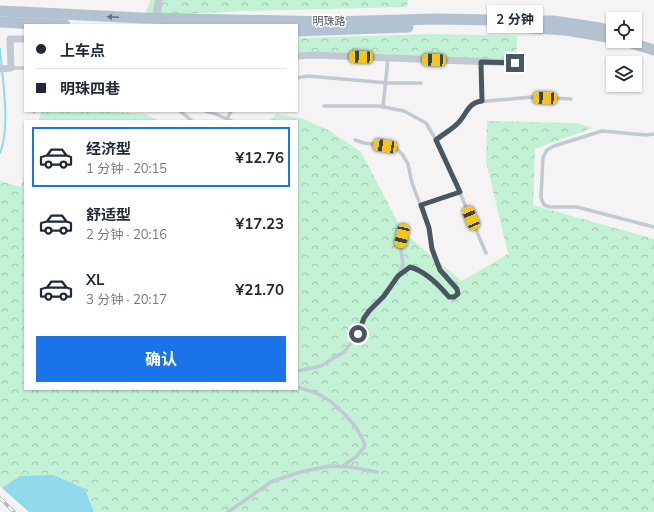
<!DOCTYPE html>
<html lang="zh">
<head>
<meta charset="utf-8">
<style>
	:root { --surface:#fff; --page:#f2f2f3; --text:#1f2937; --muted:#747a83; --line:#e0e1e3; --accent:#1a73e8 }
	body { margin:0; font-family:Mulish,"Noto Sans SC",sans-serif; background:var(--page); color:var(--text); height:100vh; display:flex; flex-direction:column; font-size:15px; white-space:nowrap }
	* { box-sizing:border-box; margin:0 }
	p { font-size:13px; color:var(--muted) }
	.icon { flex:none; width:22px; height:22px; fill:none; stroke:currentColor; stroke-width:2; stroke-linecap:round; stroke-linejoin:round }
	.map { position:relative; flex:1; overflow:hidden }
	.panel { position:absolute; left:24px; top:120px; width:274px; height:270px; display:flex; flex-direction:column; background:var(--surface); border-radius:0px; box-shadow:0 1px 3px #0004 }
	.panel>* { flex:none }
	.guide { position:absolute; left:24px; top:24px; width:274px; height:88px; border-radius:0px; box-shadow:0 1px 3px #0004; display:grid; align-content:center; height:88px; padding:0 12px; background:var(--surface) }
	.controls { position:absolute; left:606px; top:12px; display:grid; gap:8px }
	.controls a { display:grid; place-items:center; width:36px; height:36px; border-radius:0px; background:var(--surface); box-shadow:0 1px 3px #0004; font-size:20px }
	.end { position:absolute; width:18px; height:18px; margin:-9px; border:5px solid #4a5661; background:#fff; box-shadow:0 0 0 2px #fff }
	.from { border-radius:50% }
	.bubble { position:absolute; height:28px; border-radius:0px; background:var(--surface); box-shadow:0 1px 3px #0004; font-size:13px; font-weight:700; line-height:28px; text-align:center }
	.car { position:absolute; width:12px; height:24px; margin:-12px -6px; border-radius:5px; box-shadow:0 0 3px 1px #0007; background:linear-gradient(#f5c518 24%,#345 0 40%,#f5c518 0 76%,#345 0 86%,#f5c518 0) }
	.guide b { display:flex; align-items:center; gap:14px; height:38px; font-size:15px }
	.guide b+b { border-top:1px solid var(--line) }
	.guide i { width:10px; height:10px; background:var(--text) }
	ul { padding:7px 0 0; list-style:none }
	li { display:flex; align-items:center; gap:12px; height:60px; margin:0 8px 6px; padding:0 4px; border:2px solid transparent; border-radius:0px }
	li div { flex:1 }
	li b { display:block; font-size:15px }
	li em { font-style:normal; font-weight:700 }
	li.on { border-color:var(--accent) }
	li>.icon { width:36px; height:36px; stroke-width:1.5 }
	.cta { display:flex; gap:8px; margin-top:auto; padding:8px 12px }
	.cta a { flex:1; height:46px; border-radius:0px; background:var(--accent); color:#fff; font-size:16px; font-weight:700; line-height:46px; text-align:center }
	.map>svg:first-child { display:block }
	.forest { fill:url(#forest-crowns) }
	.water { fill:#90daee }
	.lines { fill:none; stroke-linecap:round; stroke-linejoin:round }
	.stream { stroke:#90daee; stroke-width:2 }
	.service { stroke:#c1cad2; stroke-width:3.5 }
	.minor { stroke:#c1cad2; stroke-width:7 }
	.tertiary { stroke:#c1cad2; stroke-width:8 }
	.primary { stroke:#b3c2d1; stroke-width:11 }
	.rail-casing { stroke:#b5b8bd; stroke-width:3.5 }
	.rail { stroke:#fff; stroke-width:2; stroke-dasharray:6; stroke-linecap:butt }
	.primary-bridge { stroke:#b3c2d1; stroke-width:11 }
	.oneway { fill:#64717d }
	.route { stroke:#4a5661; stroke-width:5 }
	.labels { text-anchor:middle; stroke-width:3; stroke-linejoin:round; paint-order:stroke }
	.street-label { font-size:11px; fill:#4a5661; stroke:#fff }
</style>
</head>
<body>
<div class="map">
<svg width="654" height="512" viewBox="0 0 654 512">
	<defs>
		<pattern id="forest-crowns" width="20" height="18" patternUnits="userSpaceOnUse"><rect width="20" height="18" fill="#c3f1d5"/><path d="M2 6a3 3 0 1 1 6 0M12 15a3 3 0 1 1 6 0" fill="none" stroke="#a0c6b0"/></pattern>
	</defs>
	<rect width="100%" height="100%" fill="#f5f3f3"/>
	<g class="forest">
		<path d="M 151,0 L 408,0 L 407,7 L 242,11 L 144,16 Z"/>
		<path d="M 433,34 L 517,36 L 516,61 L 302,52 L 297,53 L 297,38 Z"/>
		<path d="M 41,111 L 104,111 L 145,114 L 159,121 L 39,121 Z"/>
		<path d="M 276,114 L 301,118 L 330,131 L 361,152 L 403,232 L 462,281 L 508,254 L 486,161 L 487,121 L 577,123 L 592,128 L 535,149 L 533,205 L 654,239 L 654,512 L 94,512 L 85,489 L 20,476 L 2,488 L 0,486 L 0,181 L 21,187 L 25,173 L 25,389 L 297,389 L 297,121 L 269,121 Z"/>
	</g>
	<path class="water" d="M 53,475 L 85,489 L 94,512 L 29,512 L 2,488 L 20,476 Z"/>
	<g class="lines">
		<path class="stream" d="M 0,49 C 2,78 11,126 0,153"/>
		<g class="service">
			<path d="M 481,62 L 482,101"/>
			<path d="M 11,68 L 25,68"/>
			<path d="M 297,78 L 308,76 L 388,83 L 421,83"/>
			<path d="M 324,106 L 379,106 L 404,111 L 426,123 L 436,140 L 447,163 L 486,253"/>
			<path d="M 383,107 L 388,58"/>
			<path d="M 180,111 L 192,121"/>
			<path d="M 205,111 L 213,113 L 232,121"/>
			<path d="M 34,112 L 34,111"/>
			<path d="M 226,121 L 231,111"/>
			<path d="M 654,134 L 646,135 L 602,131 L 554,146 L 547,150 L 543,157 L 541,198 L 544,205 L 550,207 L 577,207 L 654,227"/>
			<path d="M 355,140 L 364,143 L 395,147 L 402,154 L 408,164 L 412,183 L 429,228 L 432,249 L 440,270 L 457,289 L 458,294 L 454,297 L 449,297 C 439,285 425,271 410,267 L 398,276"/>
			<path d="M 436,140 L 457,124 L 470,107 L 477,102 L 532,97 L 571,99"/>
			<path d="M 421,205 L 460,192"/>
			<path d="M 297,371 L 321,366 L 332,359 L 344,352 L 358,334 L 364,318 L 384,296 L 398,276 L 403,264 L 400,244 L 402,236"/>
			<path d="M 297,387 C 304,389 311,391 318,394 C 336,402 359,426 365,446 L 357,456 L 343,466"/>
			<path d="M 228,512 L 271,482 L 300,472 L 330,466 L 350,467 L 377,472"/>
		</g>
		<g class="minor">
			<path d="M 297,56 L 315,55 L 515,63"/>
			<path d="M 0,69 L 11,68 L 10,39 L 25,39"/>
		</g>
		<path class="tertiary" d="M 156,19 L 159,0"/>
		<g class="primary">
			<path d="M 21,12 L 142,18 L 331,22 L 435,19 L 553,21 L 600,28 L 613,31"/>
			<path d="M 20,23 L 65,25"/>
			<path d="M 531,28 L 566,30 L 613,38"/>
			<path d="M 297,31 L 408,27"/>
			<path d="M 625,41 L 654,50"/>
		</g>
		<defs>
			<path id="rail" d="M 0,498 L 14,512"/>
		</defs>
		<use href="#rail" class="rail-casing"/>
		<use href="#rail" class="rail"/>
		<g class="primary-bridge">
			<path d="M 0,11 L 21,12"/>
			<path d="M 0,22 L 20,23"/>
		</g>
	</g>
	<defs><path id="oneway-solid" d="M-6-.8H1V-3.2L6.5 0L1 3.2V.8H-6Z"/></defs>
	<use class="oneway" href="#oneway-solid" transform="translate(113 17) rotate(-177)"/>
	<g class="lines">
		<path class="route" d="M 358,334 L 364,318 L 369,311 L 384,296 L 398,276 L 410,267 C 425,271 439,285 449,297 L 454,297 L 458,294 L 457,289 L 440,270 L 432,249 L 429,228 L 421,205 L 460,192 L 436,140 C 443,134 451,130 457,124 C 466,116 468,102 482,101 L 481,62 L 515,63"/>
	</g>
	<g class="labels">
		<g class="street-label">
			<text x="329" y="25">明珠路</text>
		</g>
	</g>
</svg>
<div class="controls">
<a><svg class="icon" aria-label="locate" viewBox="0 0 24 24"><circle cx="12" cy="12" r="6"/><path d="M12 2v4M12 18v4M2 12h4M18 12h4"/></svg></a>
<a><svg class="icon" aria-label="layers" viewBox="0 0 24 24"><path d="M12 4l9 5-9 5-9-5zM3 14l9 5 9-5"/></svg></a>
</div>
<i class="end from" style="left:358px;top:334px"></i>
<i class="end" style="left:515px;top:63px"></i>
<div class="bubble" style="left:487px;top:5px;width:56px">2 分钟</div>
<i class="car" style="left:361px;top:57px;rotate:272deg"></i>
<i class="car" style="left:434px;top:60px;rotate:272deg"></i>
<i class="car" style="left:545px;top:98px;rotate:273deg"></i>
<i class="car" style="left:385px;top:146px;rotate:279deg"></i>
<i class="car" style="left:471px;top:218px;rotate:337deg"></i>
<i class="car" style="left:402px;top:236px;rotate:193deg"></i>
<div class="guide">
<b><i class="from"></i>上车点</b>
<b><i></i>明珠四巷</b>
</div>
<section class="panel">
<ul>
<li class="on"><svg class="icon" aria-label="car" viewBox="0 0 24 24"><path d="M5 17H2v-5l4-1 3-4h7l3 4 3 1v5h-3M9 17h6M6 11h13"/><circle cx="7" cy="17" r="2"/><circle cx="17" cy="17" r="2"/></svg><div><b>经济型</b><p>1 分钟 · 20:15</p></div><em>¥12.76</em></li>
<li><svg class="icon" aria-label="car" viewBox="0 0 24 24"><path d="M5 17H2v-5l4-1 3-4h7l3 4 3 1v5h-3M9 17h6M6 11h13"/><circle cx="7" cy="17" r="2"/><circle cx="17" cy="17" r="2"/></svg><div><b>舒适型</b><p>2 分钟 · 20:16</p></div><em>¥17.23</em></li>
<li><svg class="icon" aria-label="car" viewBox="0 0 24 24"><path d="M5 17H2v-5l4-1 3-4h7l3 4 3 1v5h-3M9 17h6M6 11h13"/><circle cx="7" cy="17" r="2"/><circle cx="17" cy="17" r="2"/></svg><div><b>XL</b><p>3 分钟 · 20:17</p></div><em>¥21.70</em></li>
</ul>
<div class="cta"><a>确认</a></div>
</section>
</div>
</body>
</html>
